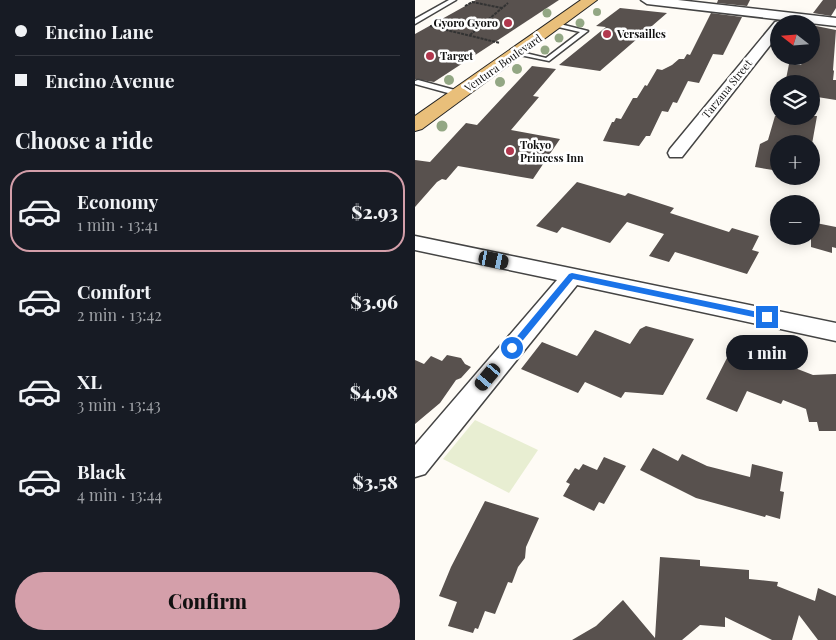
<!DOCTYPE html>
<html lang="en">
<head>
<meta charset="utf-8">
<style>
	:root { --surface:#171b24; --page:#20242c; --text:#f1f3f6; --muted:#9ea1a6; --line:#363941; --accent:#d49faa }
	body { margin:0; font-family:"Playfair Display",serif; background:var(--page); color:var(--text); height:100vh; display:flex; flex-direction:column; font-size:19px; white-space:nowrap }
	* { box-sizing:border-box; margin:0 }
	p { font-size:16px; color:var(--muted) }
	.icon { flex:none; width:28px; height:28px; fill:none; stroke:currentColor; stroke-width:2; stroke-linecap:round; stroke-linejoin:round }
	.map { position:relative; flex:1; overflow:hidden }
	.side { display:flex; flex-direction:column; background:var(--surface); width:415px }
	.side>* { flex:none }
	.banner { display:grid; align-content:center; height:110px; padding:0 15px; background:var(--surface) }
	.needle { width:32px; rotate:287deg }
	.tools { position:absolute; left:355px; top:15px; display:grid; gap:10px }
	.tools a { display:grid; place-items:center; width:50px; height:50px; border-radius:50%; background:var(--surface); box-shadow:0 2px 12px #0003; font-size:25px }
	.end { position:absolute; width:22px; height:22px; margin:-11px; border:6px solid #1a73e8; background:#fff; box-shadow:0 0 0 2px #fff }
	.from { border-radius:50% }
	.bubble { position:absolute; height:35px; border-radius:18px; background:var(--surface); box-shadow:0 2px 12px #0003; font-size:16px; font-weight:800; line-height:35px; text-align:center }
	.car { position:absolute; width:15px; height:30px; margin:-15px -8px; border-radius:6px; box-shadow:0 0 4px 1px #0007; background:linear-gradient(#222 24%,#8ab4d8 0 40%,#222 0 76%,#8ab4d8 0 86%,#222 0) }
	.banner b { display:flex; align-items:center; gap:18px; height:48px; font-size:19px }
	.banner b+b { border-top:1px solid var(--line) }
	.banner i { width:12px; height:12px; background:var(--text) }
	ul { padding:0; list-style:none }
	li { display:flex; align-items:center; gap:15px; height:82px; margin:0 10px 8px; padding:0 5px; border:2px solid transparent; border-radius:20px }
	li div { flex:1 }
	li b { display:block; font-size:19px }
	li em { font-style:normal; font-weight:800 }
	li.active { border-color:var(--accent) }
	li>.icon { width:45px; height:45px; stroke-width:1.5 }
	h2 { padding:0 15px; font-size:22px; line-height:60px }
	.primary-button { display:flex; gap:10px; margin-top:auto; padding:10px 15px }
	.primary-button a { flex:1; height:58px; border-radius:30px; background:var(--accent); color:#111; font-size:20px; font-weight:800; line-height:58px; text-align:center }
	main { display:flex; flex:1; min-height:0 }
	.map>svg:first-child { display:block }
	.pitch { fill:#e8eed2 }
	.building { fill:#58514e }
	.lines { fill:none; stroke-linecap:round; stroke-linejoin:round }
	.lane-casing { stroke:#444; stroke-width:3 }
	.street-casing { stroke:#444; stroke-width:3 }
	.primary-casing { stroke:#222; stroke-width:2 }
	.path { stroke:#333; stroke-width:2; stroke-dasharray:3 1; stroke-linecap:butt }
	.lane { fill:#fff; fill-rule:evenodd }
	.street { fill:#fff; fill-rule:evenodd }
	.primary { fill:#e9bf7a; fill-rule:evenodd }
	.tree { fill:#93a784 }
	.route { fill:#1a73e8 }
	.poi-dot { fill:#b1384e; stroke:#fff; stroke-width:2 }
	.labels { text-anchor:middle; stroke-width:5; stroke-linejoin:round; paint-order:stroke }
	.far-poi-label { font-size:11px; font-weight:bold; fill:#111; stroke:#fff; text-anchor:start }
	.far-street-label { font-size:11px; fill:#111; stroke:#fff }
</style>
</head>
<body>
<main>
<section class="side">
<div class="banner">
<b><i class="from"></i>Encino Lane</b>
<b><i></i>Encino Avenue</b>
</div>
<h2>Choose a ride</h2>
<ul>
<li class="active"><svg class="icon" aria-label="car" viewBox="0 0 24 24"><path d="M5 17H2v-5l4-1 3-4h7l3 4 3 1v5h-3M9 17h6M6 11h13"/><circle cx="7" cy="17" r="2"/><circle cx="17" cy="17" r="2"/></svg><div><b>Economy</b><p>1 min · 13:41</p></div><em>$2.93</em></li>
<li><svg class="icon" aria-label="car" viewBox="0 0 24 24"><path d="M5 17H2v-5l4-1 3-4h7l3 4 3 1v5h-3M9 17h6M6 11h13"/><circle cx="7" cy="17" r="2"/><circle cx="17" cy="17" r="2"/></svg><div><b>Comfort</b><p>2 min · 13:42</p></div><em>$3.96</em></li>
<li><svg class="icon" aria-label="car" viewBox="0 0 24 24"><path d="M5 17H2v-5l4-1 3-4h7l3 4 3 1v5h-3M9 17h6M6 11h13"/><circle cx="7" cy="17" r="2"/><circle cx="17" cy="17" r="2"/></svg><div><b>XL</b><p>3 min · 13:43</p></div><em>$4.98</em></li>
<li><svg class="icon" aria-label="car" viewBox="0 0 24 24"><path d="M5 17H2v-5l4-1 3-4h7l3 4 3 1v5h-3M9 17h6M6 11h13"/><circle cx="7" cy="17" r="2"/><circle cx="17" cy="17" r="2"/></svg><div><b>Black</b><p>4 min · 13:44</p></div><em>$3.58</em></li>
</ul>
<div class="primary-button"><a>Confirm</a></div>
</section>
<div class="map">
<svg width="421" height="640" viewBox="0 0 421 640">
	<rect width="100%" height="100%" fill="#fefbf5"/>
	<path class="pitch" d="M 60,420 L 123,450 L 94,493 L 28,459 Z"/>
	<g class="building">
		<path d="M 61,0 L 144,0 L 19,82 L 0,79 L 0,34 Z"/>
		<path d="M 303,0 L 335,0 L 332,6 L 302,3 Z"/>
		<path d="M 408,0 L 421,0 L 421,8 L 416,16 L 398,13 Z"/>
		<path d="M 205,8 L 252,13 L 185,71 L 144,65 L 191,27 L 181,26 Z"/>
		<path d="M 296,13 L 327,17 L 308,55 L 298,54 L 284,83 L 273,81 L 262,103 L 258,102 L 253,112 L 247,111 L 235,136 L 231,136 L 224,146 L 188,141 L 197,122 L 199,122 L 201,118 L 206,119 L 218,98 L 222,98 L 230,85 L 232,86 L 242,69 L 247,70 L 257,65 L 264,59 L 269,59 L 272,54 L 275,55 Z"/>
		<path d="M 396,25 L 421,30 L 418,70 L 419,71 L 418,80 L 421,80 L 421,100 L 396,96 L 396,84 L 370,84 L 374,64 L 386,65 L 390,56 L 396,56 Z"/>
		<path d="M 117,66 L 141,69 L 118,96 L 124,97 L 96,130 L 145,139 L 118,179 L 43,166 L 31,180 L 27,179 L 22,182 L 0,207 L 0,160 L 15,162 L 51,123 L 62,125 Z"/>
		<path d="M 360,116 L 402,116 L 397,144 L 364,144 L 364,171 L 340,167 L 345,144 L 353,140 Z"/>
		<path d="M 162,182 L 210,196 L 213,193 L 259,208 L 255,213 L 314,232 L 317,228 L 344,236 L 337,250 L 344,252 L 332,274 L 260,252 L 254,262 L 234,256 L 249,234 L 212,222 L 195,243 L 147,227 L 142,233 L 121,226 Z"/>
		<path d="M 396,222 L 421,227 L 421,248 L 417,247 L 417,253 L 396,247 Z"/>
		<path d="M 231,326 L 279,339 L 248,395 L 210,392 L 206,398 L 170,382 L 163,393 L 106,369 L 127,342 L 162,356 L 180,330 L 215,344 L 225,329 Z"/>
		<path d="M 314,354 L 339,363 L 344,354 L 398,375 L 421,374 L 421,431 L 404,431 L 402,422 L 394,422 L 391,409 L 368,400 L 366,404 L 332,391 L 322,412 L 291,399 Z"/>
		<path d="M 32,355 L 46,358 L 50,364 L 56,367 L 46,378 L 41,380 L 25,403 L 0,424 L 0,360 L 9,364 L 16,356 L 27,361 Z"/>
		<path d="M 238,448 L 263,461 L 267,454 L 292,466 L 335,477 L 337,464 L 368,472 L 365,491 L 369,492 L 365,519 L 351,515 L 350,517 L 281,498 L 225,470 Z"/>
		<path d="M 189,457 L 211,466 L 189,504 L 184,502 L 179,511 L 148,496 L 155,484 L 151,482 L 160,468 L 164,470 L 168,464 L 182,470 Z"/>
		<path d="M 70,501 L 124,518 L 111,547 L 110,558 L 103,567 L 97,583 L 93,582 L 80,614 L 70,611 L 63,629 L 60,628 L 58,633 L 33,626 L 42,602 L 24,596 L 36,567 Z"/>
		<path d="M 245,557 L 285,560 L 285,566 L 334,570 L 334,579 L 363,582 L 362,586 L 400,601 L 403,588 L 421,596 L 421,640 L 403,640 L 384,615 L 377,640 L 357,640 L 310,617 L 310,627 L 285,625 L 267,640 L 157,640 L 181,626 L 208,600 L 240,638 Z"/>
	</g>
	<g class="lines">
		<defs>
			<g id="lane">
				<path d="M 34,0 L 41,0 L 0,24 L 0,19 Z"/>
				<path d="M 141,23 L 173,31 L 134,61 L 100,54 L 99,53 L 102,51 L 131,58 L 165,32 L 139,26 L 139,24 Z"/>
				<path d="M 3,80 L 47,92 L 48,94 L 44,96 L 0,84 L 0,81 Z"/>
			</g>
			<g id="street">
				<path d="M 226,0 L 263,0 L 421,18 L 421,26 L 232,4 Z"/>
				<path d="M 364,21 L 369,24 L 364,24 L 364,34 L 267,157 L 255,157 L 253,153 L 255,149 L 360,22 Z"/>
				<path d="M 0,236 L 421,323 L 421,341 L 162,285 L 10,474 L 0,477 L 0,445 L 142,280 L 0,250 Z"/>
			</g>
			<path id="primary" d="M 166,0 L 182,0 L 7,129 L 0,131 L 0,116 Z"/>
		</defs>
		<use href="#lane" class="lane-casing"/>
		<use href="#street" class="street-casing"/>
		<use href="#primary" class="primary-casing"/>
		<g class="path">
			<path d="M 50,6 L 57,2 L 87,8"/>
			<path d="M 15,26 L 85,43"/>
			<path d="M 55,35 L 93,3"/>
		</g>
		<use href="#lane" class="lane"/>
		<use href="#street" class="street"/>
		<use href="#primary" class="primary"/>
	</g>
	<g class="tree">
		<circle cx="182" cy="12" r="4"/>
		<circle cx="132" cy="13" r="4.5"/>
		<circle cx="165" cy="23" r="4.5"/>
		<circle cx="144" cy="38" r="4.5"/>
		<circle cx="130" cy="50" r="4.5"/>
		<circle cx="102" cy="69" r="5"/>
		<circle cx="34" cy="80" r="5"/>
		<circle cx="85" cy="82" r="5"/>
		<circle cx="27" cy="126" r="5.5"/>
	</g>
	<path class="route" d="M 157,273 L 352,314 L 356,317 L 352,320 L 158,279 L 100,350 L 94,350 L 94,346 L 154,274 Z"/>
	<g class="poi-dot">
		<circle cx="93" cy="23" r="5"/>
		<circle cx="192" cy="34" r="5"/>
		<circle cx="15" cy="56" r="5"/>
		<circle cx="95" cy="151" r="5"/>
	</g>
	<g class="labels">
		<g class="far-poi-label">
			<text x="83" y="27" text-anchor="end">Gyoro Gyoro</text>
			<text x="202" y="38">Versailles</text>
			<text x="25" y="60">Target</text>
			<text x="105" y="149">Tokyo<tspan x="105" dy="13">Princess Inn</tspan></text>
		</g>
		<g class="far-street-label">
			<text transform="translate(88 63) rotate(-35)" y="4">Ventura Boulevard</text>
			<text transform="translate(312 89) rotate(-51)" y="4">Tarzana Street</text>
		</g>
	</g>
</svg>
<div class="tools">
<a><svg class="needle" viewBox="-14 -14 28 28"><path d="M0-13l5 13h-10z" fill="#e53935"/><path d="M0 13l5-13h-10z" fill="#9ea1a6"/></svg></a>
<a><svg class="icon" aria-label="layers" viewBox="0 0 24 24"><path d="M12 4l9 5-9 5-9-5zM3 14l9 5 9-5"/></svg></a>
<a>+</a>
<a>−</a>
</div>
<i class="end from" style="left:97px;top:348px"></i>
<i class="end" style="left:352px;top:317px"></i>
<div class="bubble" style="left:311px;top:335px;width:82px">1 min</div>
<i class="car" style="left:79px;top:260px;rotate:102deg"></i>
<i class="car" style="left:73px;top:377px;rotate:220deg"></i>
</div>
</main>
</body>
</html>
